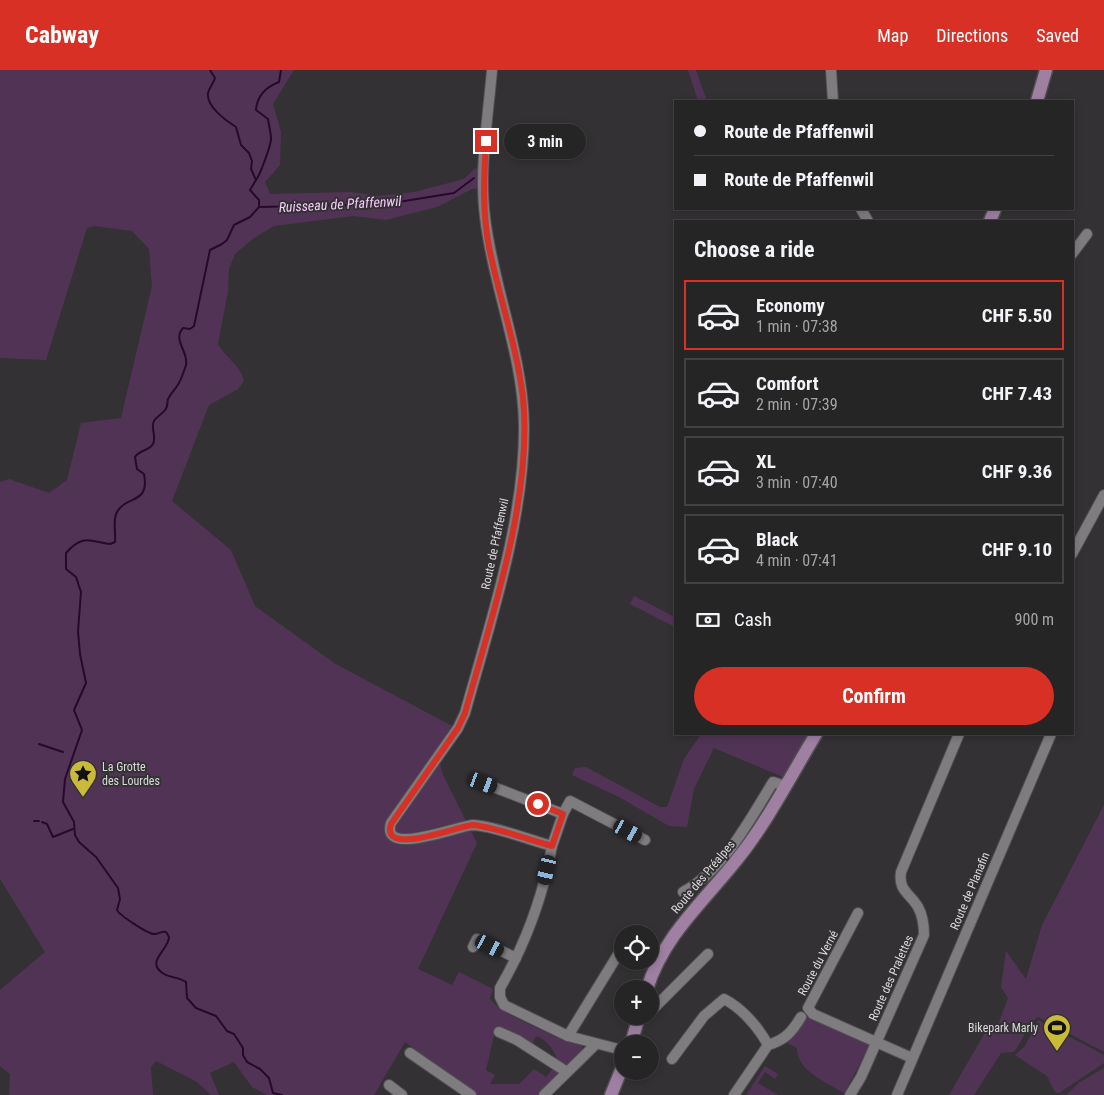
<!DOCTYPE html>
<html lang="en">
<head>
<meta charset="utf-8">
<style>
	:root { --surface:#262526; --page:#323132; --text:#f1f3f6; --muted:#a4a5a7; --line:#424243; --accent:#d93025 }
	body { margin:0; font-family:"Roboto Condensed",sans-serif; background:var(--page); color:var(--text); height:100vh; display:flex; flex-direction:column; font-size:19px; white-space:nowrap }
	* { box-sizing:border-box; margin:0 }
	p { font-size:16px; color:var(--muted) }
	.icon { flex:none; width:28px; height:28px; fill:none; stroke:currentColor; stroke-width:2; stroke-linecap:round; stroke-linejoin:round }
	.map { position:relative; flex:1; overflow:hidden }
	.details { position:absolute; left:674px; top:150px; width:400px; height:515px; display:flex; flex-direction:column; background:var(--surface); border-radius:0px; box-shadow:0 2px 8px #0003,0 0 0 1px var(--line) }
	.details>* { flex:none }
	.guide { position:absolute; left:674px; top:30px; width:400px; height:110px; border-radius:0px; box-shadow:0 2px 8px #0003,0 0 0 1px var(--line); display:grid; align-content:center; height:110px; padding:0 20px; background:var(--surface) }
	.tools { position:absolute; left:614px; top:855px; display:grid; gap:10px }
	.tools a { display:grid; place-items:center; width:45px; height:45px; border-radius:50%; background:var(--surface); box-shadow:0 2px 8px #0003,0 0 0 1px var(--line); font-size:25px }
	.end { position:absolute; width:22px; height:22px; margin:-11px; border:6px solid #d93025; background:#fff; box-shadow:0 0 0 2px #fff }
	.from { border-radius:50% }
	.bubble { position:absolute; height:35px; border-radius:18px; background:var(--surface); box-shadow:0 2px 8px #0003,0 0 0 1px var(--line); font-size:16px; font-weight:700; line-height:35px; text-align:center }
	.car { position:absolute; width:15px; height:30px; margin:-15px -8px; border-radius:6px; box-shadow:0 0 4px 1px #0007; background:linear-gradient(#222 24%,#8ab4d8 0 40%,#222 0 76%,#8ab4d8 0 86%,#222 0) }
	.guide b { display:flex; align-items:center; gap:18px; height:48px; font-size:19px }
	.guide b+b { border-top:1px solid var(--line) }
	.guide i { width:12px; height:12px; background:var(--text) }
	ul { padding:0; list-style:none }
	li { display:flex; align-items:center; gap:15px; height:70px; margin:0 10px 8px; padding:0 10px; border:2px solid var(--line); border-radius:0px }
	li div { flex:1 }
	li b { display:block; font-size:19px }
	li em { font-style:normal; font-weight:700 }
	li.on { border-color:var(--accent) }
	li>.icon { width:45px; height:45px; stroke-width:1.5 }
	h2 { padding:0 20px; font-size:22px; line-height:60px }
	.pay { display:flex; align-items:center; gap:12px; height:55px; padding:0 20px; font-size:19px }
	.pay p { margin-inline-start:auto }
	.cta { display:flex; gap:10px; margin-top:auto; padding:10px 20px }
	.cta a { flex:1; height:58px; border-radius:30px; background:var(--accent); color:#fff; font-size:20px; font-weight:700; line-height:58px; text-align:center }
	header { display:flex; align-items:center; gap:30px; box-sizing:border-box; height:70px; padding:0 25px; background:var(--accent); color:#fff }
	header strong { font-size:24px }
	nav { display:flex; gap:28px; margin-inline-start:auto; font-size:18px }
	.map>svg:first-child { display:block }
	.green { fill:#513455 }
	.lines { fill:none; stroke-linecap:round; stroke-linejoin:round }
	.stream { stroke:#2a082e; stroke-width:2 }
	.minor-casing { stroke:#514f51; stroke-width:12 }
	.major-casing { stroke:#514f51; stroke-width:15 }
	.minor { stroke:#7e7c7f; stroke-width:10 }
	.major { stroke:#9f80a3; stroke-width:12 }
	.route { stroke:#d93025; stroke-width:6 }
	.labels { text-anchor:middle; stroke-width:4; stroke-linejoin:round; paint-order:stroke }
	.street-label { font-size:12px; fill:#dbdadb; stroke:#333133 }
	.poi-label { font-size:12px; fill:#dbdadb; stroke:#333133; text-anchor:start }
	.water-label { font-size:14px; font-style:italic; fill:#f9c9ff; stroke:#333133 }
</style>
</head>
<body>
<header>
<strong>Cabway</strong>
<nav><a>Map</a><a>Directions</a><a>Saved</a></nav>
</header>
<div class="map">
<svg width="1104" height="1025" viewBox="0 0 1104 1025">
	<rect width="100%" height="100%" fill="#333133"/>
	<g class="green">
		<path d="M 0,0 L 294,0 L 273,34 L 281,62 L 280,95 L 265,112 L 270,124 L 351,122 L 377,126 L 414,122 L 464,109 L 483,91 L 482,118 L 472,119 L 437,137 L 386,150 L 353,146 L 274,156 L 254,168 L 235,184 L 229,199 L 228,221 L 218,274 C 225,287 242,297 244,311 L 238,319 L 209,335 L 172,431 L 231,480 L 255,536 L 334,593 L 452,656 L 437,681 L 443,705 L 477,773 L 418,899 L 452,915 L 459,902 L 493,919 L 490,929 L 501,940 L 520,950 L 560,969 L 582,976 L 582,982 L 568,995 L 564,996 L 558,993 C 556,982 547,969 536,966 L 531,976 L 496,957 L 486,1000 L 495,1005 L 490,1014 L 519,1014 L 534,999 L 546,1007 L 555,996 L 562,1003 L 542,1025 L 476,1025 L 405,972 L 374,1025 L 267,1025 L 252,1017 L 234,992 L 210,1003 L 219,1025 L 211,1025 L 197,1012 L 156,991 L 151,997 L 153,1025 L 9,1025 L 10,1004 L 0,996 L 0,920 L 45,882 L 0,809 L 0,412 L 9,409 L 49,423 L 67,410 L 81,353 L 121,348 L 152,216 L 149,179 L 132,161 L 94,156 L 87,158 L 46,290 L 0,288 Z"/>
		<path d="M 688,0 L 696,0 L 707,31 L 698,31 Z"/>
		<path d="M 634,526 L 675,547 L 675,557 L 630,534 Z"/>
		<path d="M 701,664 L 809,664 L 783,707 L 714,678 L 694,719 L 687,757 L 669,756 L 619,727 L 572,705 L 575,698 L 586,697 L 660,737 L 667,737 L 684,689 Z"/>
		<path d="M 1104,735 L 1104,982 L 1038,947 C 1029,952 1022,972 1014,982 L 1001,983 L 974,1025 L 949,1025 L 987,959 L 996,960 L 1008,928 L 1001,917 L 1006,881 L 1026,909 L 1042,855 Z"/>
		<path d="M 805,945 L 867,970 L 869,977 L 844,1023 C 826,1012 797,1001 797,978 L 786,972 Z"/>
		<path d="M 1038,950 L 1104,985 L 1104,993 L 1059,1023 L 1055,1022 L 1047,1006 L 1015,985 L 1025,976 Z"/>
		<path d="M 765,996 L 778,1004 L 775,1009 L 765,1002 L 758,1013 L 778,1025 L 746,1025 Z"/>
		<path d="M 1104,998 L 1104,1025 L 1066,1025 L 1080,1012 Z"/>
	</g>
	<g class="lines">
		<g class="stream">
			<path d="M 210,0 L 215,8 C 213,14 209,18 208,23 C 206,36 226,51 236,57 L 241,75 L 249,83 L 252,91 L 251,99 L 256,110 L 250,120 L 259,130 L 259,137 L 250,147 L 234,155 L 227,170 L 222,174 L 210,180 L 194,256 L 190,259 L 183,258 C 172,270 189,282 186,295 C 184,301 181,311 177,316 C 174,321 170,324 168,329 C 167,333 168,337 165,340 C 162,344 156,347 154,351 C 150,358 157,366 153,374 C 149,381 139,380 135,387 L 137,399 L 144,404 C 150,436 125,424 116,444 C 113,453 116,463 115,472 L 110,474 C 89,471 83,464 66,483 L 66,499 L 76,507 L 81,522 L 78,561 L 80,584 L 86,613 L 74,640 L 82,660 L 65,709 L 63,732 L 74,752 L 75,765 L 79,772 L 96,787 L 118,818 L 120,829 L 117,840 C 119,845 148,864 154,864 C 159,864 161,861 166,862 L 169,867 C 169,880 144,892 164,904 C 171,908 179,907 186,912 L 187,928 L 196,938 L 216,946 L 227,961 L 234,964 L 243,978 L 243,985 L 247,992 L 260,999 L 269,1008 L 273,1023 L 282,1025"/>
			<path d="M 256,110 C 260,105 271,75 271,69 C 271,63 269,56 268,49 L 256,40 C 257,26 266,17 279,12 L 281,0"/>
			<path d="M 260,137 L 386,134 L 454,123 L 474,108"/>
			<path d="M 39,674 L 63,682"/>
			<path d="M 34,751 L 39,751"/>
			<path d="M 42,752 L 47,754 L 53,767 L 73,759"/>
		</g>
		<defs>
			<g id="minor">
				<path d="M 492,0 C 488,48 479,99 485,147 C 493,217 523,284 524,355 C 525,449 490,553 465,643 L 458,658 L 391,753 C 380,788 460,755 473,755 C 495,756 529,770 552,776 C 543,827 526,873 500,918 L 500,927 L 504,935 L 568,966 L 622,980"/>
				<path d="M 831,0 L 833,31"/>
				<path d="M 861,139 L 868,151"/>
				<path d="M 1072,184 L 1087,164"/>
				<path d="M 1072,484 L 1104,425"/>
				<path d="M 483,713 L 563,744 L 552,776"/>
				<path d="M 563,744 L 570,731 L 645,770"/>
				<path d="M 683,822 C 724,800 749,751 773,712 L 785,716"/>
				<path d="M 858,843 L 808,938 L 813,944 L 912,988"/>
				<path d="M 473,877 L 477,869 L 516,888"/>
				<path d="M 650,942 L 708,884"/>
				<path d="M 499,962 L 517,970 L 567,1002"/>
				<path d="M 568,966 L 622,878"/>
				<path d="M 768,975 C 785,970 792,962 801,947"/>
				<path d="M 410,983 L 471,1025"/>
				<path d="M 672,989 L 704,946 L 724,929 C 742,938 759,958 768,975 L 734,1025"/>
				<path d="M 389,1015 L 402,1025"/>
				<path d="M 544,1025 L 596,974"/>
				<path d="M 850,1025 L 861,1007 L 924,865 C 924,854 923,846 918,837 C 910,823 898,821 901,802 L 959,664"/>
				<path d="M 897,1025 L 1051,664"/>
			</g>
			<g id="major">
				<path d="M 1037,31 L 1046,0"/>
				<path d="M 990,151 L 995,139"/>
				<path d="M 647,919 C 663,867 702,833 735,792 C 767,753 790,707 816,664"/>
				<path d="M 631,974 L 639,946"/>
				<path d="M 611,1025 L 622,998"/>
			</g>
		</defs>
		<use href="#minor" class="minor-casing"/>
		<use href="#major" class="major-casing"/>
		<use href="#minor" class="minor"/>
		<use href="#major" class="major"/>
	</g>
	<g class="lines">
		<path class="route" d="M 486,71 C 484,107 482,141 489,177 C 499,227 517,276 523,328 C 533,426 491,549 465,643 L 458,658 L 391,754 C 380,788 460,755 473,755 C 495,757 529,770 552,776 L 563,744 L 538,734"/>
	</g>
	<defs>
		<symbol id="sight-pin" viewBox="-11 -11 22 30"><path d="M0 17L-7.5 6A9.5 9.5 0 1 1 7.5 6Z" fill="#c9ba3a" stroke="#333133"/><path d="M0-6L1.8-2.2L6-1.7L2.9 1.2L3.7 5.4L0 3.3L-3.7 5.4L-2.9 1.2L-6-1.7L-1.8-2.2Z" fill="#111"/></symbol>
		<symbol id="stadium-pin" viewBox="-11 -11 22 30"><path d="M0 17L-7.5 6A9.5 9.5 0 1 1 7.5 6Z" fill="#c9ba3a" stroke="#333133"/><path d="M0-5a6.5 5 0 1 0 0 10a6.5 5 0 1 0 0-10ZM-3.5-1.8h7v3.6h-7Z" fill="#111"/></symbol>
	</defs>
	<g fill-rule="evenodd">
		<use href="#sight-pin" x="67" y="688" width="32" height="43"/>
		<use href="#stadium-pin" x="1041" y="942" width="32" height="43"/>
	</g>
	<g class="labels">
		<g class="street-label">
			<text transform="translate(495 474) rotate(-78)" y="4">Route de Pfaffenwil</text>
			<text transform="translate(703 807) rotate(-50)" y="4">Route des Préalpes</text>
			<text transform="translate(970 821) rotate(-67)" y="4">Route de Planafin</text>
			<text transform="translate(818 893) rotate(-62)" y="4">Route du Verné</text>
			<text transform="translate(891 908) rotate(-66)" y="4">Route des Pralettes</text>
		</g>
		<g class="poi-label">
			<text x="102" y="701">La Grotte<tspan x="102" dy="14">des Lourdes</tspan></text>
			<text x="1038" y="962" text-anchor="end">Bikepark Marly</text>
		</g>
		<g class="water-label">
			<text transform="translate(340 134) rotate(-3)" y="5">Ruisseau de Pfaffenwil</text>
		</g>
	</g>
</svg>
<div class="tools">
<a><svg class="icon" aria-label="locate" viewBox="0 0 24 24"><circle cx="12" cy="12" r="6"/><path d="M12 2v4M12 18v4M2 12h4M18 12h4"/></svg></a>
<a>+</a>
<a>−</a>
</div>
<i class="end from" style="left:538px;top:734px"></i>
<i class="end" style="left:486px;top:71px"></i>
<div class="bubble" style="left:504px;top:54px;width:82px">3 min</div>
<i class="car" style="left:483px;top:713px;rotate:111deg"></i>
<i class="car" style="left:628px;top:761px;rotate:119deg"></i>
<i class="car" style="left:547px;top:800px;rotate:193deg"></i>
<i class="car" style="left:490px;top:876px;rotate:117deg"></i>
<div class="guide">
<b><i class="from"></i>Route de Pfaffenwil</b>
<b><i></i>Route de Pfaffenwil</b>
</div>
<section class="details">
<h2>Choose a ride</h2>
<ul>
<li class="on"><svg class="icon" aria-label="car" viewBox="0 0 24 24"><path d="M5 17H2v-5l4-1 3-4h7l3 4 3 1v5h-3M9 17h6M6 11h13"/><circle cx="7" cy="17" r="2"/><circle cx="17" cy="17" r="2"/></svg><div><b>Economy</b><p>1 min · 07:38</p></div><em>CHF 5.50</em></li>
<li><svg class="icon" aria-label="car" viewBox="0 0 24 24"><path d="M5 17H2v-5l4-1 3-4h7l3 4 3 1v5h-3M9 17h6M6 11h13"/><circle cx="7" cy="17" r="2"/><circle cx="17" cy="17" r="2"/></svg><div><b>Comfort</b><p>2 min · 07:39</p></div><em>CHF 7.43</em></li>
<li><svg class="icon" aria-label="car" viewBox="0 0 24 24"><path d="M5 17H2v-5l4-1 3-4h7l3 4 3 1v5h-3M9 17h6M6 11h13"/><circle cx="7" cy="17" r="2"/><circle cx="17" cy="17" r="2"/></svg><div><b>XL</b><p>3 min · 07:40</p></div><em>CHF 9.36</em></li>
<li><svg class="icon" aria-label="car" viewBox="0 0 24 24"><path d="M5 17H2v-5l4-1 3-4h7l3 4 3 1v5h-3M9 17h6M6 11h13"/><circle cx="7" cy="17" r="2"/><circle cx="17" cy="17" r="2"/></svg><div><b>Black</b><p>4 min · 07:41</p></div><em>CHF 9.10</em></li>
</ul>
<div class="pay"><svg class="icon" aria-label="cash" viewBox="0 0 24 24"><path d="M3 7h18v10H3z"/><circle cx="12" cy="12" r="2"/></svg>Cash<p>900 m</p></div>
<div class="cta"><a>Confirm</a></div>
</section>
</div>
</body>
</html>
